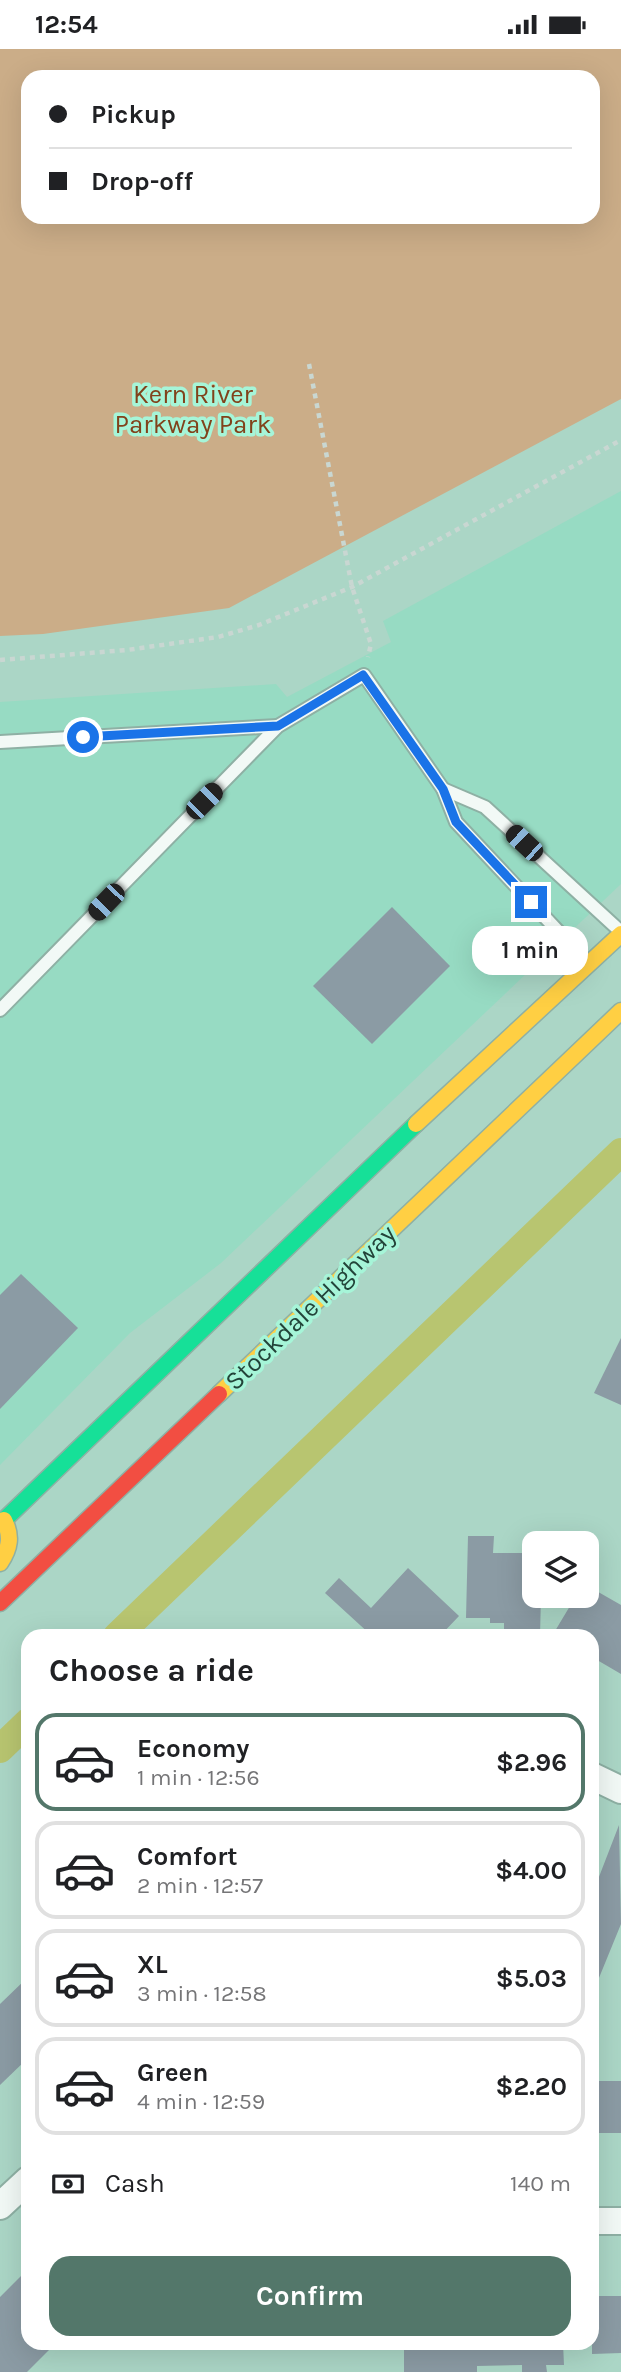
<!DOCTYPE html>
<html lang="en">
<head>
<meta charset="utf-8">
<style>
	:root { --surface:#fff; --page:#f6f6f6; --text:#202124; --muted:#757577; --line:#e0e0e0; --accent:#53776a }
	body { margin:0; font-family:Karla,sans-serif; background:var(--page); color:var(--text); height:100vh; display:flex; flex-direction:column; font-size:26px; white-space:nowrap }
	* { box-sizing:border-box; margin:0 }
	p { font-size:23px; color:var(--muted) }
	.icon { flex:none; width:38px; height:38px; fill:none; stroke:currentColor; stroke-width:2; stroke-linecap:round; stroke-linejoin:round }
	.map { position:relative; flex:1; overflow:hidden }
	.side { position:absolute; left:21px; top:1580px; width:578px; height:721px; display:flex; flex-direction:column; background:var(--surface); border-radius:21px; box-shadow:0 7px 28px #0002 }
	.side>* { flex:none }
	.hud { position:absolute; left:21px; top:21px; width:579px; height:154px; border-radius:21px; box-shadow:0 7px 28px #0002; display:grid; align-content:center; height:154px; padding:0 28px; background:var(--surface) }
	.fabs { position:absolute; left:522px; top:1482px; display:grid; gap:14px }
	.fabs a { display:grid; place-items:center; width:77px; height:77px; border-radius:14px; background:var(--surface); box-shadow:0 7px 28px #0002; font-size:35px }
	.end { position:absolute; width:32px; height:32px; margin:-16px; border:9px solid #1a73e8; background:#fff; box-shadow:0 0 0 4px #fff }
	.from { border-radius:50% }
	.bubble { position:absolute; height:49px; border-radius:21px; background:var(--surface); box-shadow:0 7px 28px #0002; font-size:23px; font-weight:700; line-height:49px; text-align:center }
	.car { position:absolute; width:21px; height:42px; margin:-21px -10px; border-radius:9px; box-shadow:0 0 5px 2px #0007; background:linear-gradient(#222 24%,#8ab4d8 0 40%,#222 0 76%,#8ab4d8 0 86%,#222 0) }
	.hud b { display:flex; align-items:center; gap:24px; height:66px; font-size:26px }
	.hud b+b { border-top:2px solid var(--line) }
	.hud i { width:18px; height:18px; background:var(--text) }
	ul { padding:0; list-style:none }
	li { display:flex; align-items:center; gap:21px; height:98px; margin:0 14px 10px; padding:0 14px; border:4px solid var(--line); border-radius:21px }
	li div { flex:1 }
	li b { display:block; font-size:26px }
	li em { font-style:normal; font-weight:700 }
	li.active { border-color:var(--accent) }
	li>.icon { width:63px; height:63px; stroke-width:1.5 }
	h2 { padding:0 28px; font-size:32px; line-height:84px }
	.pay { display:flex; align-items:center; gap:18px; height:77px; padding:0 28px; font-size:26px }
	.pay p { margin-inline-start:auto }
	.button { display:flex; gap:14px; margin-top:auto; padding:14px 28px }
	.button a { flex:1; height:80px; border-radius:21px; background:var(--accent); color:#fff; font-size:28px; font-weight:700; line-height:80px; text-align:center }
	.status { display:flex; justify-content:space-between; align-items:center; height:49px; padding:0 35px; background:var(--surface); direction:ltr }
	.status svg { height:19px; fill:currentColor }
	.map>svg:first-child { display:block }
	.built { fill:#97dbc3 }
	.green { fill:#cbad88; fill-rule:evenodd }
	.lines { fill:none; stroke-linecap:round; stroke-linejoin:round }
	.canal { stroke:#b8c570; stroke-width:28 }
	.building { fill:#8b9ba4 }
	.lane-casing { stroke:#8eb0a4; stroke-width:16 }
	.street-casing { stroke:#8eb0a4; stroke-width:30 }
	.fast-casing { stroke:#8eb0a4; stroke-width:19 }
	.slow-casing { stroke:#8eb0a4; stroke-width:19 }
	.jam-casing { stroke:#8eb0a4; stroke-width:19 }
	.path { stroke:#c9d7d2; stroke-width:4.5; stroke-dasharray:5 5; stroke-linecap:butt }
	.lane { stroke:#f2f9f6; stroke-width:12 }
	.street { stroke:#f2f9f6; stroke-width:26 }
	.fast { stroke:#16e098; stroke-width:16 }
	.slow { stroke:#ffcf43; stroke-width:16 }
	.jam { stroke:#f24e42; stroke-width:16 }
	.route { stroke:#1a73e8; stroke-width:9 }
	.labels { text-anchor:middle; stroke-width:7; stroke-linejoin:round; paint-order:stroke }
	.park-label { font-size:26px; fill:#81421b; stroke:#a6f5d8 }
	.street-label { font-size:26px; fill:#234439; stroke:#a6f5d8 }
</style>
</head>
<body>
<div class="status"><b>12:54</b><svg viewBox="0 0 49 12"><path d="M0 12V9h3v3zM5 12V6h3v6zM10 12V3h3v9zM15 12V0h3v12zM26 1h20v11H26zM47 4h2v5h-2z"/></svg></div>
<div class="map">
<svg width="621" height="2323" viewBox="0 0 621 2323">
	<rect width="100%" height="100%" fill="#abd6c6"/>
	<path class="built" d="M 621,442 L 621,835 L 221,1214 L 130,1284 L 0,1416 L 0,653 L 276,635 L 287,648 L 391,593 L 383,572 Z"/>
	<path class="green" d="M 0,0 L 621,0 L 621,350 L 229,559 L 43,585 L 0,587 ZM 28,28 L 593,28 L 593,168 L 28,168 Z"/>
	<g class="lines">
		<g class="canal">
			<path d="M 117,1587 L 621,1103"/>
			<path d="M 0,1700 L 28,1673"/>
		</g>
	</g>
	<g class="building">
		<path d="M 392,858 L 450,917 L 372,995 L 313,937 Z"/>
		<path d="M 21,1225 L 78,1279 L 0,1360 L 0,1246 Z"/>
		<path d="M 621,1289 L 621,1356 L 594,1344 Z"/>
		<path d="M 468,1487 L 494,1487 L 493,1504 L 523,1504 L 523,1516 L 534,1516 L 534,1547 L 541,1547 L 540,1587 L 504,1587 L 504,1574 L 490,1574 L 490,1569 L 466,1569 Z"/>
		<path d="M 408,1519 L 459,1567 L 440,1587 L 372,1587 L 325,1544 L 339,1529 L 371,1559 Z"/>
		<path d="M 586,1536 L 621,1556 L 621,1625 L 592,1608 L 592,1587 L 552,1587 L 576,1547 L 586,1547 Z"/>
		<path d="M 619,1776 L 621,1875 L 592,1946 L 592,1831 L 597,1833 Z"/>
		<path d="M 28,1928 L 28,2009 L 0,2036 L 0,1955 Z"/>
		<rect x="592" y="2032" width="29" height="52"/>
		<path d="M 28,2220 L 28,2294 L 56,2294 L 27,2323 L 0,2323 L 0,2248 Z"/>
		<path d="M 592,2247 L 621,2247 L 621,2304 L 592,2305 Z"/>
		<path d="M 404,2294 L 563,2294 L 564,2316 L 546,2316 L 547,2323 L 522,2323 L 522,2316 L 477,2317 L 477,2323 L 404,2323 Z"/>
	</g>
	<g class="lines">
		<defs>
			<g id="lane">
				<path d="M 0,693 L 278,677"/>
				<path d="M 443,740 L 485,758 L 619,881"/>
				<path d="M 0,961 L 278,677 L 364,626 L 443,740 L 456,773 L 585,911"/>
			</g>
			<g id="street">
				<path d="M 592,1727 L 621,1741"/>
				<path d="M 0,2157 L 28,2131"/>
				<path d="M 592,2172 L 621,2172"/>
			</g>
			<path id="fast" d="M 0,1475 L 416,1075"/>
			<g id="slow">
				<path d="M 416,1075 L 621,885"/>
				<path d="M 219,1345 L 621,962"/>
				<path d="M 0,1514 C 10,1499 12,1487 4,1471"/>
			</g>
			<path id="jam" d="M 0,1554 L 219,1345"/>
		</defs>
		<use href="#lane" class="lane-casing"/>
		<use href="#street" class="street-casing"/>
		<use href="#fast" class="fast-casing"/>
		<use href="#slow" class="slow-casing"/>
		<use href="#jam" class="jam-casing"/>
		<g class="path">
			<path d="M 309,315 L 352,538 L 371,595 L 368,608"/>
			<path d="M 0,611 L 127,601 L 218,588 L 259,576 L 352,538 L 621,391"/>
		</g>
		<use href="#lane" class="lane"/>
		<use href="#street" class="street"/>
		<use href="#fast" class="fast"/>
		<use href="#slow" class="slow"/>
		<use href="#jam" class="jam"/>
	</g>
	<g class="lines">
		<path class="route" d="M 83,688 L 278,677 L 363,626 L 443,740 L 456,773 L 531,853"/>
	</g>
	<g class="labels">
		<g class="park-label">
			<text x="193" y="354">Kern River<tspan x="193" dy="30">Parkway Park</tspan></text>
		</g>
		<g class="street-label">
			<text transform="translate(310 1258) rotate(-44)" y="9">Stockdale Highway</text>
		</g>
	</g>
</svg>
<div class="fabs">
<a><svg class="icon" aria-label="layers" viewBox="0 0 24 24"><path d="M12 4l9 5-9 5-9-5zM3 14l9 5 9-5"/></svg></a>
</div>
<i class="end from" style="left:83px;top:688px"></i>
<i class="end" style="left:531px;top:853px"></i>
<div class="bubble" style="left:472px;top:877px;width:116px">1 min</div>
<i class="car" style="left:204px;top:752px;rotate:45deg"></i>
<i class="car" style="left:524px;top:794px;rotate:313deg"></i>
<i class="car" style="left:106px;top:853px;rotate:224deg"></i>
<div class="hud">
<b><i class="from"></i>Pickup</b>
<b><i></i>Drop-off</b>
</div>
<section class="side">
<h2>Choose a ride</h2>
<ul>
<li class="active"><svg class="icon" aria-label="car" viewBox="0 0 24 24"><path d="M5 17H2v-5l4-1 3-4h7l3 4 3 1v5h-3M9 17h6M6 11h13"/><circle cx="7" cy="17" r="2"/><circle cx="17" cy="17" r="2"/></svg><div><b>Economy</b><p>1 min · 12:56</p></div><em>$2.96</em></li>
<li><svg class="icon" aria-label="car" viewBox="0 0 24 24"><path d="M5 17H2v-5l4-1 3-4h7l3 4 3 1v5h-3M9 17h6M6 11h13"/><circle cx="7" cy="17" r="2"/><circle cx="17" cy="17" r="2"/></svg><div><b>Comfort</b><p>2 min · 12:57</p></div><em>$4.00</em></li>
<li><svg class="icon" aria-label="car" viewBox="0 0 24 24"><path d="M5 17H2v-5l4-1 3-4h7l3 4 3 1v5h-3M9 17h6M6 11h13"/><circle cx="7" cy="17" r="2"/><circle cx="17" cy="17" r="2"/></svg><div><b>XL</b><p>3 min · 12:58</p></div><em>$5.03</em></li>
<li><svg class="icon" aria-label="car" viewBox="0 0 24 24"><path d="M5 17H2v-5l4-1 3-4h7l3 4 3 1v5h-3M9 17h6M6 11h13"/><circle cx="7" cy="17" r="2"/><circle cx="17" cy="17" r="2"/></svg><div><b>Green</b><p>4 min · 12:59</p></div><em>$2.20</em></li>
</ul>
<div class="pay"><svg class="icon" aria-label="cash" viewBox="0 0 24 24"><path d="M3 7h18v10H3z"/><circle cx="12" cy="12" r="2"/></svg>Cash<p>140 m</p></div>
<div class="button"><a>Confirm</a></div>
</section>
</div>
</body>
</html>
